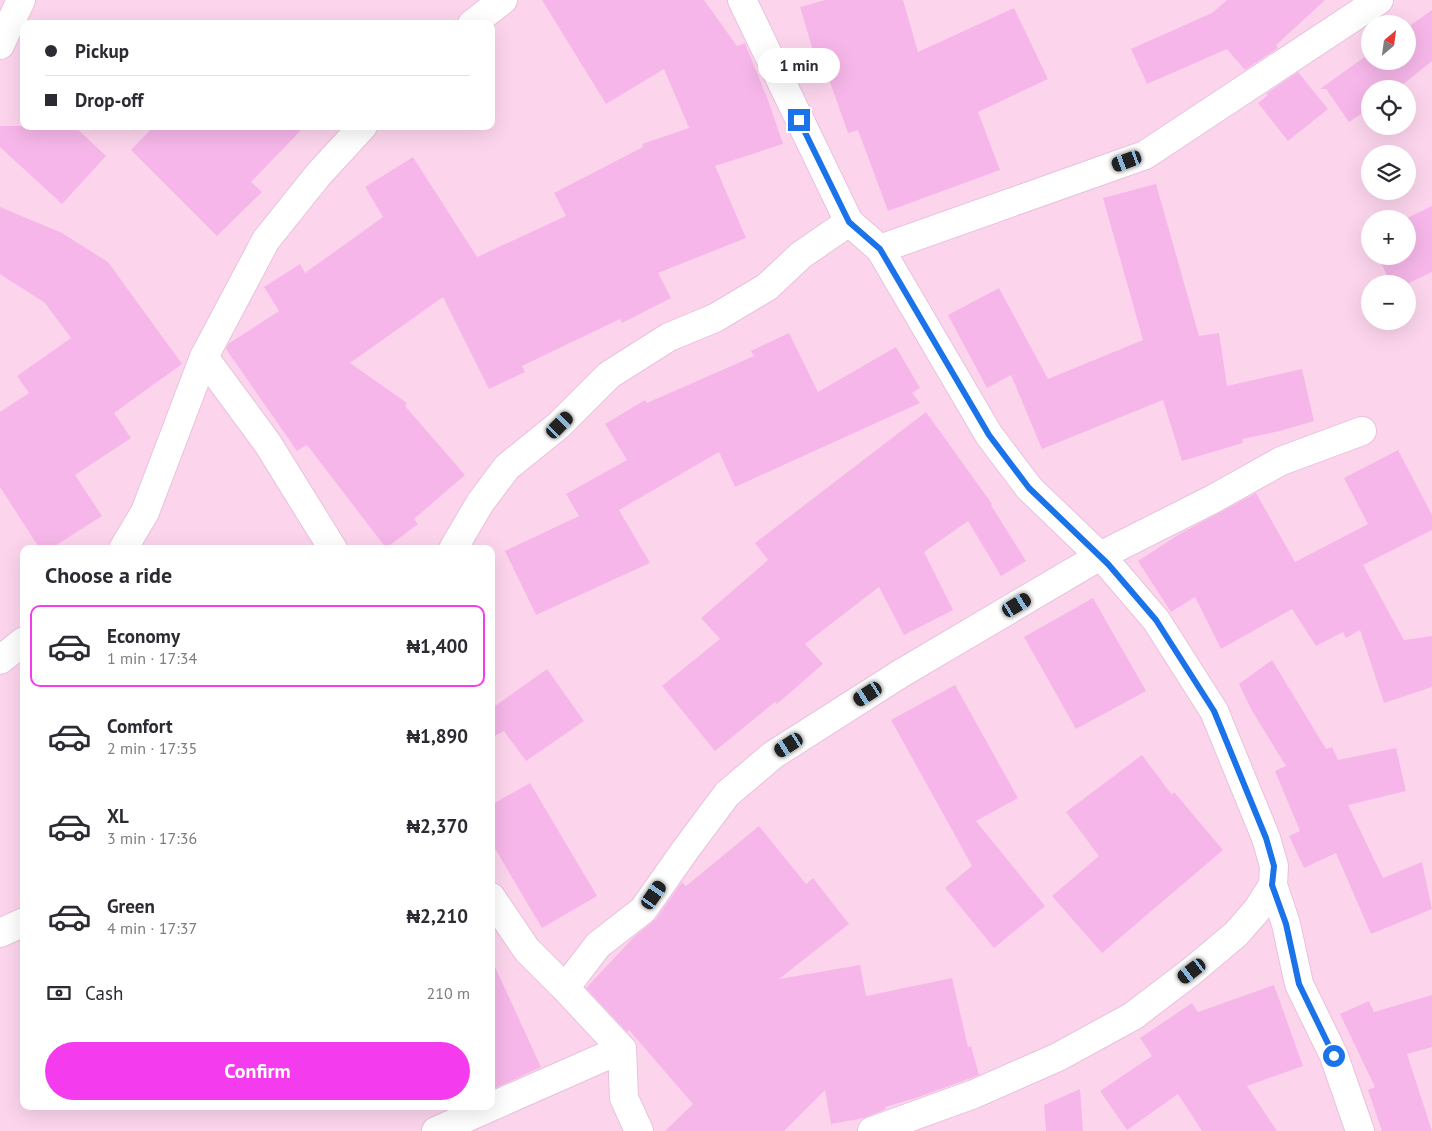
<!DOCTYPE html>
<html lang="en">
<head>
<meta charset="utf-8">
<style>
	:root { --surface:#fff; --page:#f7f7f7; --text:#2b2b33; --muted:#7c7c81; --line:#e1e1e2; --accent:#f43bed }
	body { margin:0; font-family:"PT Sans",sans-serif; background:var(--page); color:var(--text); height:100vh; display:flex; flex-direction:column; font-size:19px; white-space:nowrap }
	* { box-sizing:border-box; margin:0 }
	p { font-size:16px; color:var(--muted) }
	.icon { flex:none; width:28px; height:28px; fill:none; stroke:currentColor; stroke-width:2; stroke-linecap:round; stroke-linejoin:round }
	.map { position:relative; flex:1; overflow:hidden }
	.panel { position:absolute; left:20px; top:545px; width:475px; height:565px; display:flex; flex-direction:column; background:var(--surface); border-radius:10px; box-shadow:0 5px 20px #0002 }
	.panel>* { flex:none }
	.guide { position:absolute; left:20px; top:20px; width:475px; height:110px; border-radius:10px; box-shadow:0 5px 20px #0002; display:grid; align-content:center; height:110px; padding:0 25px; background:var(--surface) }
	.needle { width:32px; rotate:29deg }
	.fabs { position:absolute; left:1361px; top:15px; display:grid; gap:10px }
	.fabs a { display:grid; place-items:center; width:55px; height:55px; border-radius:50%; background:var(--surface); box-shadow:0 5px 20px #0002; font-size:25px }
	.end { position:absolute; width:22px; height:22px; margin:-11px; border:6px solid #1a73e8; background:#fff; box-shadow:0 0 0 2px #fff }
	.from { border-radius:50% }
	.bubble { position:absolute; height:35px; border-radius:18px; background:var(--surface); box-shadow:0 5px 20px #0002; font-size:16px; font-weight:800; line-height:35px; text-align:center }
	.car { position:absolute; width:15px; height:30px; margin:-15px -8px; border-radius:6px; box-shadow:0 0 4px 1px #0007; background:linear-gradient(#222 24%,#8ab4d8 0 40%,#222 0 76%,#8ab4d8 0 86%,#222 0) }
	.guide b { display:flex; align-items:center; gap:18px; height:48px; font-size:19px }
	.guide b+b { border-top:1px solid var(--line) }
	.guide i { width:12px; height:12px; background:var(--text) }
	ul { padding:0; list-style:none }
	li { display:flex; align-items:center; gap:15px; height:82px; margin:0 10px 8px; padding:0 15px; border:2px solid transparent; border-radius:10px }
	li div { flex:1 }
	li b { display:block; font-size:19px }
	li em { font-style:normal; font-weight:800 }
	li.selected { border-color:var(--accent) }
	li>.icon { width:45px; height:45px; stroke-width:1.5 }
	h2 { padding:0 25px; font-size:22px; line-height:60px }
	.pay { display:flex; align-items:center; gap:12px; height:55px; padding:0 25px; font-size:19px }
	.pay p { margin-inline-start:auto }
	.button { display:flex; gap:10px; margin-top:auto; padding:10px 25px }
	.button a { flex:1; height:58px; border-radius:30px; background:var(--accent); color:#fff; font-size:20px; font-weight:800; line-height:58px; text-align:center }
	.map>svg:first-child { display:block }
	.residential { fill:#fcd5ed; fill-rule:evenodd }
	.building { fill:#f6b6e9 }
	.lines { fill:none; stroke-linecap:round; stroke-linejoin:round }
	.minor-casing { stroke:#e8c1dd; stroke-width:30 }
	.minor { stroke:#fff; stroke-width:28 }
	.route { stroke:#1a73e8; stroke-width:6 }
</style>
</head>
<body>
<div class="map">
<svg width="1432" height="1131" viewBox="0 0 1432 1131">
	<rect width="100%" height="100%" fill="#fee1f2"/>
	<path class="residential" d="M 0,0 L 1432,0 L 1432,1131 L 0,1131 ZM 24,24 L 491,24 L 491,126 L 24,126 ZM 1370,24 L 1408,24 L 1408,61 L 1370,61 ZM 1370,89 L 1408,89 L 1408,126 L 1370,126 ZM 1370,154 L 1408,154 L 1408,191 L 1370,191 ZM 1370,219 L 1408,219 L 1408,256 L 1370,256 ZM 1370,284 L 1408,284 L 1408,321 L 1370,321 ZM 24,549 L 491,549 L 491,1106 L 24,1106 Z"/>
	<g class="building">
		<path d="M 542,0 L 704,0 L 737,46 L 745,43 L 769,103 L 783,144 L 715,166 L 746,238 L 658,273 L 671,298 L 622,323 L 620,319 L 522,366 L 525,372 L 489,389 L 443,297 L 350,363 L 407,403 L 405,406 L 465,475 L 414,519 L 418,524 L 386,548 L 307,445 L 297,451 L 226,349 L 228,344 L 279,311 L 264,287 L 300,264 L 305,273 L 383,217 L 365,187 L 413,157 L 477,257 L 566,216 L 554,193 L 643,147 L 642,144 L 689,128 L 664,69 L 606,104 Z"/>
		<path d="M 825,0 L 903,0 L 918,52 L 1014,8 L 1048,79 L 978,112 L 1000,170 L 888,211 L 858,130 L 848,133 L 824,65 L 818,67 L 800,7 Z"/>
		<path d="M 1227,0 L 1325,0 L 1276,45 L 1278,48 L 1245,70 L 1227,49 L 1147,84 L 1131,49 L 1212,13 Z"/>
		<path d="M 1432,10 L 1432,61 L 1397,89 L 1370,89 L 1370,108 L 1349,122 L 1326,89 L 1320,89 L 1370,53 L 1370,61 L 1408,61 L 1408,27 Z"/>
		<path d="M 1298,72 L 1328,109 L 1288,141 L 1258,103 L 1268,95 L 1266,94 Z"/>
		<path d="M 0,126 L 74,126 L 106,156 L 62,204 L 0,147 Z"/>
		<path d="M 154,126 L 305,126 L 251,182 L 262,192 L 217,236 L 131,150 Z"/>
		<path d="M 1156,184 L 1199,336 L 1219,333 L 1227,386 L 1302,369 L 1314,421 L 1280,431 L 1242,439 L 1243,443 L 1182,461 L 1163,400 L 1042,449 L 1011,375 L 987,388 L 948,315 L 999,288 L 1048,379 L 1143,340 L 1103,198 Z"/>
		<path d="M 1432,206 L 1432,272 L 1407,284 L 1391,284 L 1378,256 L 1408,256 L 1408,219 L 1405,219 Z"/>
		<path d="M 0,207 L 62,233 L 108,262 L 182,364 L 114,413 L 131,438 L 75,475 L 102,516 L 50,549 L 40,549 L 0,487 L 0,412 L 29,393 L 17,376 L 71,338 L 45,303 L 0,274 Z"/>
		<path d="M 789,333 L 818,392 L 896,347 L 920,388 L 912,393 L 920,403 L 735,487 L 719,452 L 619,510 L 650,563 L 536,615 L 505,551 L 579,516 L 566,494 L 627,460 L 605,424 L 645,400 L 647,403 L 754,356 L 751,351 Z"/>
		<path d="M 926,412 L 992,504 L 991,505 L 1026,561 L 1001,576 L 968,521 L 924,552 L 953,610 L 904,635 L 879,587 L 805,644 L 823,664 L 777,704 L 775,702 L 715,751 L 662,686 L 720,639 L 701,618 L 768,560 L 755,543 Z"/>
		<path d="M 1398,450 L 1432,515 L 1432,530 L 1363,565 L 1404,640 L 1432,636 L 1432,687 L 1384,703 L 1360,630 L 1346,638 L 1343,632 L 1316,646 L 1292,609 L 1221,649 L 1195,597 L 1171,612 L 1138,561 L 1178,535 L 1256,493 L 1295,562 L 1368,524 L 1344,478 Z"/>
		<path d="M 1093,598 L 1146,691 L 1076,729 L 1024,637 Z"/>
		<path d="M 1272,660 L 1326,749 L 1332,747 L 1338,760 L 1396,748 L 1406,791 L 1348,805 L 1383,878 L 1422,862 L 1432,909 L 1371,934 L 1336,853 L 1304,868 L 1289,836 L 1300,831 L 1275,771 L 1286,766 L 1251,709 L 1239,684 Z"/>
		<path d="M 547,669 L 584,721 L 526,761 L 504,731 L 491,738 L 491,709 Z"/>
		<path d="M 955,685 L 1018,798 L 976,821 L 1045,906 L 994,948 L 945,888 L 972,866 L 891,720 Z"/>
		<path d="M 1142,755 L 1172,795 L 1174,792 L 1223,850 L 1102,953 L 1052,896 L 1099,856 L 1066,812 Z"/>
		<path d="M 530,783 L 597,896 L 542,928 L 491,842 L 491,805 Z"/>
		<path d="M 759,826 L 806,884 L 813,878 L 849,924 L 779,979 L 860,965 L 866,996 L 952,978 L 968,1047 L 971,1046 L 979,1075 L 916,1098 L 885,1107 L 886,1109 L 864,1118 L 831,1124 L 825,1090 L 784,1131 L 665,1131 L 693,1104 L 629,1030 L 627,1032 L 586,988 L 634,937 L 656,919 L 682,882 L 686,886 Z"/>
		<path d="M 491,958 L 541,1067 L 491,1090 Z"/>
		<path d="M 1274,985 L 1303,1066 L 1247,1086 L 1277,1131 L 1202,1131 L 1178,1094 L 1127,1130 L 1100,1091 L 1152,1056 L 1140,1038 L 1192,1003 L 1198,1012 Z"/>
		<path d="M 1432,995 L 1432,1047 L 1407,1054 L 1432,1131 L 1382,1131 L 1368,1090 L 1375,1087 L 1340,1014 L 1369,1001 L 1374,1012 Z"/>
		<path d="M 1080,1089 L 1083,1131 L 1046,1131 L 1044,1105 Z"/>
	</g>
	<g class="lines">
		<defs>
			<g id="minor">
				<path d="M 742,0 L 849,222 L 880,249 L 989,435 L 1029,488 L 1108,564 L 1156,620 L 1214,711 L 1266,838 L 1274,866 L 1273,885 L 1286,924 L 1299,984 L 1334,1056 L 1360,1131"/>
				<path d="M 472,24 L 503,0"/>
				<path d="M 0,45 L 21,0"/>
				<path d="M 880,249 L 1145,155 L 1379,0"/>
				<path d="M 204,357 L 268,444 L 333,549"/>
				<path d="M 123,549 L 145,512 L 204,357 L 266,240 L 318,175 L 363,126"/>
				<path d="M 453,549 L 480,503 L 507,467 L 559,425 L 609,375 L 669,337 L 715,318 L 767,287 L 801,255 L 849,222"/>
				<path d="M 0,660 L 24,641"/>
				<path d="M 491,897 L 527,950 L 565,988 L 622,1049 L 624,1098 L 639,1131"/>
				<path d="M 0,933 L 24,922"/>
				<path d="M 565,988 L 598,945 L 643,910 L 686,849 L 727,794 L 773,755 L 900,674 L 1100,556 L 1213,499 L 1281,461 L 1362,431"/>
				<path d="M 436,1131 L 622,1049"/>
				<path d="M 872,1131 L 974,1094 L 1058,1057 L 1133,1016 L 1192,971 L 1236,934 L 1257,910 L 1273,885"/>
			</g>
		</defs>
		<use href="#minor" class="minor-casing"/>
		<use href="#minor" class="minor"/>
	</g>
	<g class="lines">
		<path class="route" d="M 799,120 L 849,222 L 880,249 L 989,435 L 1029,488 L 1108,564 L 1156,620 L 1214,711 L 1266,838 L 1274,866 L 1272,885 L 1286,924 L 1299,984 L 1334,1056"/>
	</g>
</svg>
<div class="fabs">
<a><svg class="needle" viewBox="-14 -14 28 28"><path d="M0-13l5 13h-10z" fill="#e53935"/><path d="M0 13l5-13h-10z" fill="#7c7c81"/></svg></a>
<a><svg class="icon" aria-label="locate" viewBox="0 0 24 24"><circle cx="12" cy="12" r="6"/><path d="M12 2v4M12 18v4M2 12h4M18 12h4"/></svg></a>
<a><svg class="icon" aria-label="layers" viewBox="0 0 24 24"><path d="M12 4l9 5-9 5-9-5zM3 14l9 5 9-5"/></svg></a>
<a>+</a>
<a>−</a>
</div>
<i class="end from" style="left:1334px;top:1056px"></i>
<i class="end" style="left:799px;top:120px"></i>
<div class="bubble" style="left:758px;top:48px;width:82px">1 min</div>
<i class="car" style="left:1127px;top:161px;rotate:250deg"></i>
<i class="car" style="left:560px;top:425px;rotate:45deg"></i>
<i class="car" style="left:1017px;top:605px;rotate:59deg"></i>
<i class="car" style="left:868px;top:694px;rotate:237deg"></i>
<i class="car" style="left:789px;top:745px;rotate:237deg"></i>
<i class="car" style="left:654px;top:895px;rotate:35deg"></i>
<i class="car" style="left:1192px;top:971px;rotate:233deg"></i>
<div class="guide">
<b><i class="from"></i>Pickup</b>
<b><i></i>Drop-off</b>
</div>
<section class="panel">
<h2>Choose a ride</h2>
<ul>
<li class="selected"><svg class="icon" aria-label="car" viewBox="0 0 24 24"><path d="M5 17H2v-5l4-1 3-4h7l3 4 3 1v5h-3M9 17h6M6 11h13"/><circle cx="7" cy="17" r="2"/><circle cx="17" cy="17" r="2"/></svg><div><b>Economy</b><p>1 min · 17:34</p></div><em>₦1,400</em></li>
<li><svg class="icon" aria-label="car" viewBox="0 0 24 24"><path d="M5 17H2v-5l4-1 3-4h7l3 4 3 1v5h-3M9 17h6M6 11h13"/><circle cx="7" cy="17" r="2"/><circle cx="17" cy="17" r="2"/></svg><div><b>Comfort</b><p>2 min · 17:35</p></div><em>₦1,890</em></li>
<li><svg class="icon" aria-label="car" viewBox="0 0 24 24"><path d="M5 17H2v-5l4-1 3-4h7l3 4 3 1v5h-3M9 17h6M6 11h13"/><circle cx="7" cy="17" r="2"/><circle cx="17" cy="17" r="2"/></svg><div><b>XL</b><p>3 min · 17:36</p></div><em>₦2,370</em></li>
<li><svg class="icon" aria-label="car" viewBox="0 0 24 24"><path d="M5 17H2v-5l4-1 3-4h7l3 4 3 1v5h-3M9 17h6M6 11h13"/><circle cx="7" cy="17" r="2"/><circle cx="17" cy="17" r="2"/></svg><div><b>Green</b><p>4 min · 17:37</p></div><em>₦2,210</em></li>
</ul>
<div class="pay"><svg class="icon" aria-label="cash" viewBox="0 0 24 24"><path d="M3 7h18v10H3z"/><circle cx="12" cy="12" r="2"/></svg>Cash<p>210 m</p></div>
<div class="button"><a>Confirm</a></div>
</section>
</div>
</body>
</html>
